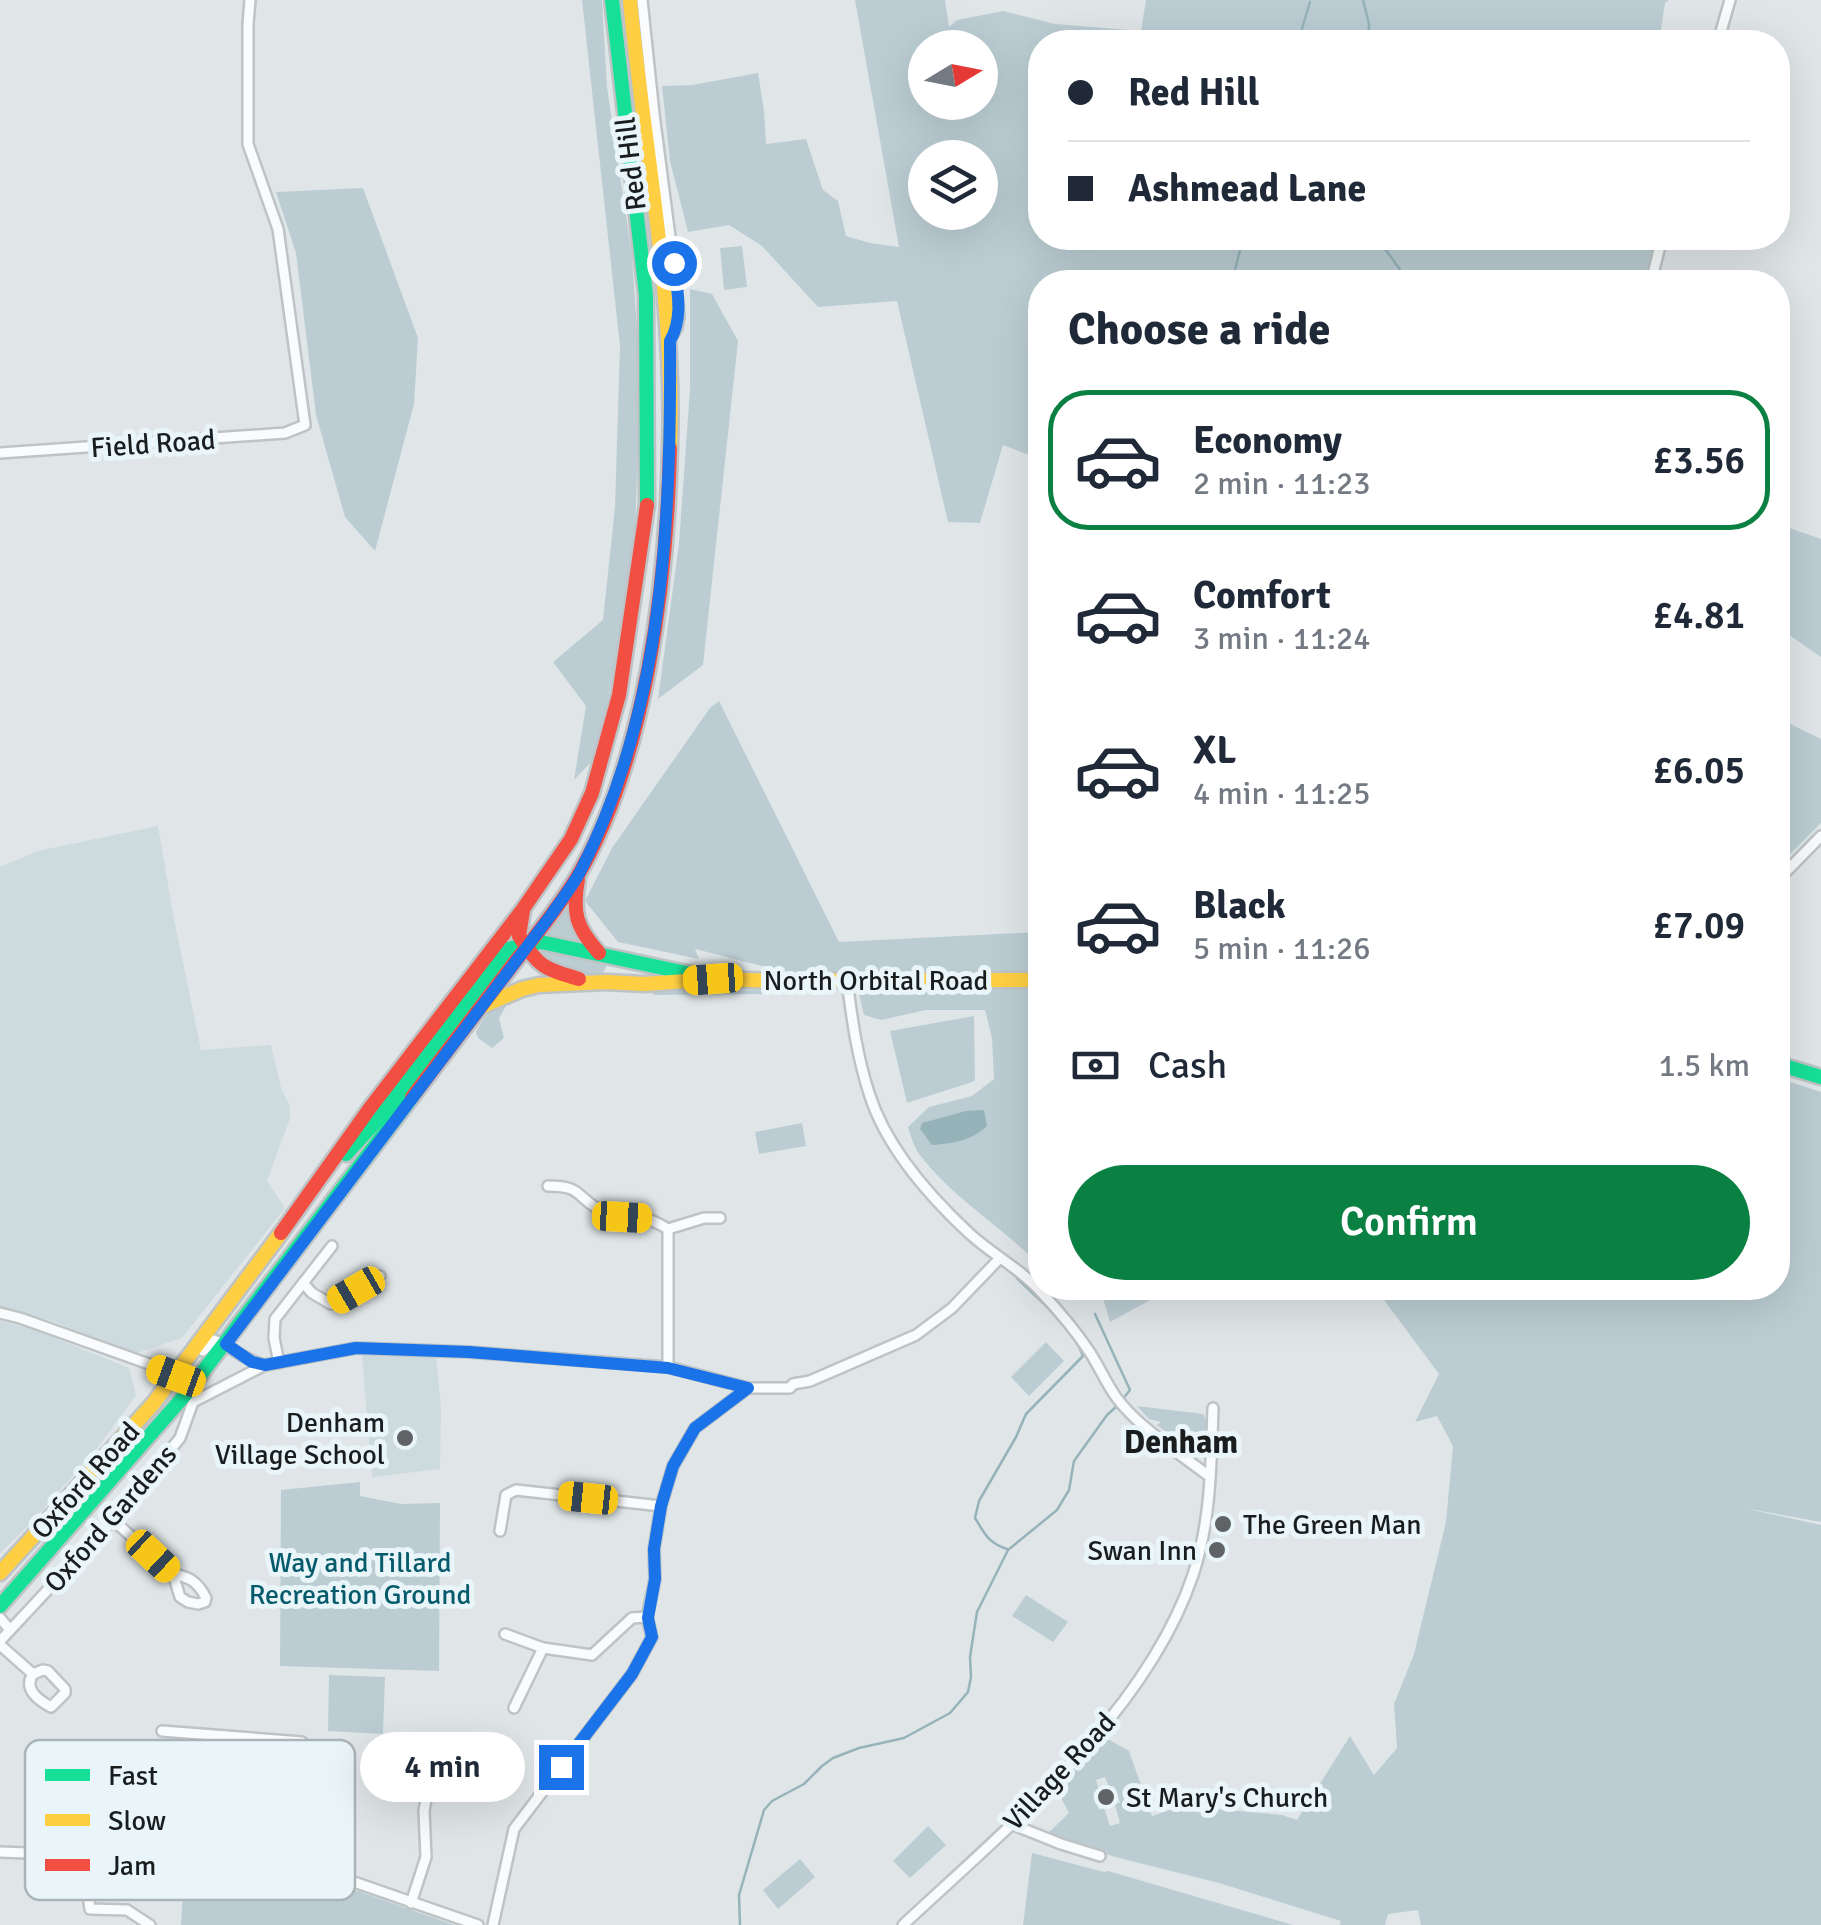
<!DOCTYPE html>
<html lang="en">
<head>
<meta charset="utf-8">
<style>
	:root { --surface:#fff; --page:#f2f2f3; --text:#1f2937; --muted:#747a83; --line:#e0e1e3; --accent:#0b8043 }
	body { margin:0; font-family:Signika,sans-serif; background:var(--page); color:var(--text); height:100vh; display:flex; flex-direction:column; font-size:38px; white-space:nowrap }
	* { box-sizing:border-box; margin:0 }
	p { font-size:32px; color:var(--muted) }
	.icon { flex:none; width:55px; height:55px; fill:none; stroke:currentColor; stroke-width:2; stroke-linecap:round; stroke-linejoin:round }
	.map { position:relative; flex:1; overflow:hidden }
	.side { position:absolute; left:1028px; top:270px; width:762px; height:1030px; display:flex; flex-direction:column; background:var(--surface); border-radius:40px; box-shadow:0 10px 40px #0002 }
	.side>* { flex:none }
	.banner { position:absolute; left:1028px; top:30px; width:762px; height:220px; border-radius:40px; box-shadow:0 10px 40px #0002; display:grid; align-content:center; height:220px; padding:0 40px; background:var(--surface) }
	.needle { width:65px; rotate:80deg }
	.tools { position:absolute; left:908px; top:30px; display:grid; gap:20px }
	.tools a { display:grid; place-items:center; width:90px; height:90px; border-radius:50%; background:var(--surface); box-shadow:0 10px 40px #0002; font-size:50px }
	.end { position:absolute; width:45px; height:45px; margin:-22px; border:12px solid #1a73e8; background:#fff; box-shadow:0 0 0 5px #fff }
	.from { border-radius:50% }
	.bubble { position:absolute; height:70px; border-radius:35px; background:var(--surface); box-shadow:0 10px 40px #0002; font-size:32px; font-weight:600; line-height:70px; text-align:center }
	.car { position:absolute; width:30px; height:60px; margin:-30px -15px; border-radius:12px; box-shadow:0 0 8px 2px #0007; background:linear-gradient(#f5c518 24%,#345 0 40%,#f5c518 0 76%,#345 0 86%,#f5c518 0) }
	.banner b { display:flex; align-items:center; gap:35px; height:95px; font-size:38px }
	.banner b+b { border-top:2px solid var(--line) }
	.banner i { width:25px; height:25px; background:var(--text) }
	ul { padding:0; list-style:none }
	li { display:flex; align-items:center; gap:30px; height:140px; margin:0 20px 15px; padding:0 20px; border:5px solid transparent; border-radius:40px }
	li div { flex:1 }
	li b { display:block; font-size:38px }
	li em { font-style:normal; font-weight:600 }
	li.on { border-color:var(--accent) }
	li>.icon { width:90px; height:90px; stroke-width:1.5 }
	h2 { padding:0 40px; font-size:45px; line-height:120px }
	.pay { display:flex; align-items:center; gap:25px; height:110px; padding:0 40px; font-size:38px }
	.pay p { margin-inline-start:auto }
	.cta { display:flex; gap:20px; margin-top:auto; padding:20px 40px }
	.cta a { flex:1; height:115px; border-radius:60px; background:var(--accent); color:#fff; font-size:40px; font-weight:600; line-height:115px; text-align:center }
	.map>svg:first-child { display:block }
	.built { fill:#cddade }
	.green { fill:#bbcdd3; fill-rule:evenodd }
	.water { fill:#96b3ba }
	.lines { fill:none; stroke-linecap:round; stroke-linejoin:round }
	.stream { stroke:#96b3ba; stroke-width:2.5 }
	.street-casing { stroke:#bec3c5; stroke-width:14 }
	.fast-casing { stroke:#bec3c5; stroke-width:19 }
	.slow-casing { stroke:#bec3c5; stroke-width:19 }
	.jam-casing { stroke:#bec3c5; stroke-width:19 }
	.street { stroke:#fafbfc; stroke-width:9 }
	.fast { stroke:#16e098; stroke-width:14 }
	.slow { stroke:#ffcf43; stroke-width:14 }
	.jam { stroke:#f24e42; stroke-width:14 }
	.route { stroke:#1a73e8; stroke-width:12 }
	.poi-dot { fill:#5f6365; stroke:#e9f5f8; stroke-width:4 }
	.labels { text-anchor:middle; stroke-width:10; stroke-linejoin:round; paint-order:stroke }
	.street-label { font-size:28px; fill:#191d1e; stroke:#e9f5f8 }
	.poi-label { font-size:28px; fill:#191d1e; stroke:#e9f5f8; text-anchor:end }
	.park-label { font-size:28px; fill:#055b6b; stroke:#e9f5f8 }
	.quarter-label { font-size:32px; font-weight:bold; fill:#191d1e; stroke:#e9f5f8 }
	.key { fill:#e9f5f8; stroke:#abb4b7; stroke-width:2.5 }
	.key-label { font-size:28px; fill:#191d1e }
</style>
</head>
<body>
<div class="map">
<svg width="1821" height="1925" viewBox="0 0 1821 1925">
	<rect width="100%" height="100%" fill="#e0e6e8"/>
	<g class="built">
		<path d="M 158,826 L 173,914 L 201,1050 L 271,1045 L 281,1088 L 290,1106 L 290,1118 L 267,1181 L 285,1208 L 182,1338 L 134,1354 L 55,1322 L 0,1306 L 0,867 L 38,851 Z"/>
		<path d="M 0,1321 L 32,1329 L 129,1368 L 136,1395 L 98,1447 L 31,1523 L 0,1553 Z"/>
		<path d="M 362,1355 L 436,1356 L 441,1408 L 440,1469 L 372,1477 Z"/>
	</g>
	<g class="green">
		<path d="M 582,0 L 602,0 L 607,87 L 632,256 L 640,376 L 635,537 L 615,663 L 597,756 L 574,780 L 586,706 L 553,662 L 603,620 L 615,507 L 620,346 Z"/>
		<path d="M 855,0 L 945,0 L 949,27 L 957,20 L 1003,11 L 1055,24 L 1141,31 L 1146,0 L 1669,0 L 1665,3 L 1659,42 L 1040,42 L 1040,238 L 1637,238 L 1655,244 L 1651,282 L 1040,282 L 1040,459 L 1003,445 L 980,523 L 948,522 L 897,301 L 818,307 L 762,246 L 729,225 L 688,232 L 670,161 L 662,86 L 692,85 L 758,73 L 764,111 L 766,144 L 806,139 L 823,190 L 838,201 L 846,236 L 870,243 L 899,247 ZM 925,48 L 980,48 L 980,102 L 925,102 ZM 925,158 L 980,158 L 980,212 L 925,212 Z"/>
		<path d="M 363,188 L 418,338 L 414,404 L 375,551 L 345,517 L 316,415 L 296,253 L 276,192 Z"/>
		<path d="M 742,246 L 747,287 L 724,290 L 720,248 Z"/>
		<path d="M 690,289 L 712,294 L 738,341 L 703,665 L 658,699 L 679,544 L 690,389 Z"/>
		<path d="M 1778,524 L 1821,539 L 1821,657 L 1789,635 L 1778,657 Z"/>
		<path d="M 719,701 L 839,942 L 1040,932 L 1040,971 L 806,977 L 695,949 L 699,959 L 618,942 L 585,901 L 612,848 L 710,708 Z"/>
		<path d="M 1778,718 L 1821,739 L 1821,823 L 1778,866 Z"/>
		<path d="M 570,898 L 587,946 L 542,935 Z"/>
		<path d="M 534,950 C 558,951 585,954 607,965 L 602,975 C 576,974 553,970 534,950 Z"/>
		<path d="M 1040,982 L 1040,1266 C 1003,1227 953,1199 920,1155 C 914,1148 911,1136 908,1127 L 929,1107 L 972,1096 L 994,1079 L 992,1038 L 985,1010 L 926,1010 L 881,1020 L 864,1015 L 858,990 L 838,985 Z"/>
		<path d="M 764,990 L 766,994 L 654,995 L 649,991 Z"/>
		<path d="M 509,1001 L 499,1018 L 504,1038 L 492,1048 L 478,1038 L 476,1032 C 483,1018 493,1005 509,1001 Z"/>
		<path d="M 974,1016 L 975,1081 L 907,1103 L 890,1031 Z"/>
		<path d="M 1778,1078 L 1821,1092 L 1821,1522 L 1744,1508 L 1821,1525 L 1821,1925 L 1421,1925 L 1418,1910 L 1388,1914 L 1385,1925 L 1340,1925 L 1341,1921 L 1219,1883 L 1115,1857 L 1047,1834 L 1069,1813 L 1056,1788 L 1101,1740 L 1106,1738 L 1129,1751 L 1152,1816 L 1182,1806 L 1282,1815 L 1297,1820 L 1350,1736 L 1374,1775 L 1397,1748 L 1394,1704 L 1414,1654 L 1446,1522 L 1453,1446 L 1437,1416 L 1415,1422 L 1439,1374 L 1375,1288 L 1778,1288 ZM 1105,1777 L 1109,1787 L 1114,1786 L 1120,1802 L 1115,1805 L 1120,1823 L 1110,1826 L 1104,1808 L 1099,1810 L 1093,1793 L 1099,1790 L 1096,1780 Z"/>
		<path d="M 802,1123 L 806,1146 L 759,1154 L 755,1132 Z"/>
		<path d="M 1100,1288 L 1172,1288 L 1110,1322 Z"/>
		<path d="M 1046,1342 L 1064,1361 L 1029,1396 L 1011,1377 Z"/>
		<path d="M 1137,1406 L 1203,1414 L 1208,1423 L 1205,1452 L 1202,1453 L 1189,1450 L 1157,1425 L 1161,1422 L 1149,1419 Z"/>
		<path d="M 360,1482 L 360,1496 L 401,1504 L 440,1503 L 439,1671 L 280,1666 L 281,1490 Z"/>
		<path d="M 1026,1595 L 1068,1622 L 1053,1642 L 1012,1616 Z"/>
		<path d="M 329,1675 L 385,1677 L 383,1734 L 328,1731 Z"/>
		<path d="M 928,1826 L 946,1845 L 910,1878 L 893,1861 Z"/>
		<path d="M 1032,1853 L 1104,1872 L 1108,1871 L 1293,1925 L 1023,1925 Z"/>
		<path d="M 800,1859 L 815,1877 L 778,1909 L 763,1890 Z"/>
		<path d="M 184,1875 L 352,1889 L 454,1925 L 181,1925 Z"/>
	</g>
	<path class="water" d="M 984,1110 L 987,1126 C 973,1140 951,1144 932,1145 L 920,1129 L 922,1123 L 966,1111 Z"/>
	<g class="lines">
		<g class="stream">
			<path d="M 1363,0 L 1369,24 L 1368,42"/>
			<path d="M 1298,42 L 1310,2"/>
			<path d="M 1377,238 L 1399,268 L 1405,282"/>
			<path d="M 1232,282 L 1243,238"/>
			<path d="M 1095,1314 L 1130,1390 L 1122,1400"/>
			<path d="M 1007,1549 C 988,1543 985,1534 975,1518 L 979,1501 L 1016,1437 L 1026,1414 L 1083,1356 C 1073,1327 1038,1299 1017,1278"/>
			<path d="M 740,1925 L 739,1895 L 764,1810 L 772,1801 L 804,1784 L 822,1766 L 833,1758 L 859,1748 L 904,1738 L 950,1713 L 968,1692 L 971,1677 L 970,1657 L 977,1612 L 1008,1550 L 1057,1510 L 1069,1490 L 1074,1461 L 1107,1415 L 1117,1406"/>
		</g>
		<defs>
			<g id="street">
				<path d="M 642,0 L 654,114 L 676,283 L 679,316 L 677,328 L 671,338"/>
				<path d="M 1718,42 L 1730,0"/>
				<path d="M 1651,282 L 1662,238"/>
				<path d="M 0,453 L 285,433 L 305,425 L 278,229 L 248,144 L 248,24 L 250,0"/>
				<path d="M 1778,880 L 1821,836"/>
				<path d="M 847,981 C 852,1019 857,1056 869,1093 C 886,1148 929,1196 970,1234 C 993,1255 1021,1269 1041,1292 C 1058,1310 1075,1330 1089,1351 C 1099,1366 1106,1383 1116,1397 C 1137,1426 1180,1454 1209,1476"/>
				<path d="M 548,1186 C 581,1186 575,1195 598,1209 C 613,1218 630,1215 646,1219 C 653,1220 661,1225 668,1229 L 668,1367"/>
				<path d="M 668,1229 L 704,1218 L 720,1218"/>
				<path d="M 303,1283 L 312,1293 L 331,1304 L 380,1276"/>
				<path d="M 0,1313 L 20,1318 L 177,1374"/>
				<path d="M 203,1351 L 214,1340 C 233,1347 245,1361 265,1365"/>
				<path d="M 279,1363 L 274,1338 L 275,1319 L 332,1246"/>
				<path d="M 113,1520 L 173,1574 L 180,1597 L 188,1602 L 198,1604 L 205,1602 L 206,1598 C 198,1582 190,1577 173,1574"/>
				<path d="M 500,1531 L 506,1495 L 516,1490 L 661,1506"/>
				<path d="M 0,1618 L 10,1630"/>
				<path d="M 505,1634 L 543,1648 L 592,1655 L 632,1618 L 647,1617"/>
				<path d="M 0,1641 L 113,1520 L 180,1438 L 193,1402 L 265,1365 L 356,1348 L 469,1352 L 668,1367 L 748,1388 L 790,1388 L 793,1384 L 810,1381 L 916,1335 L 952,1308 L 1000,1258"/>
				<path d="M 0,1645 L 33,1674"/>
				<path d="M 43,1670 L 48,1671 L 65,1689 L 65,1693 L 51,1707 C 38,1700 23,1689 33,1674 Z"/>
				<path d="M 514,1708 L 543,1648"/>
				<path d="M 162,1731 L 302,1742"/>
				<path d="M 1011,1824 L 1061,1844 L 1100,1856"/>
				<path d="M 0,1852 L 82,1855 L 237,1869 L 354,1882 L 478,1925"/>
				<path d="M 82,1855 L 90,1909 L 127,1910 L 150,1925"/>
				<path d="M 237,1869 L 250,1738"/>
				<path d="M 411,1903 L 426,1857 L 424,1811 L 435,1749"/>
				<path d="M 493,1925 L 514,1829 L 632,1674 L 652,1637 L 647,1617 L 655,1579 L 654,1549 L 661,1506 L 673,1466 L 695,1428 L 748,1388"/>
				<path d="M 903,1925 C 1008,1827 1146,1714 1193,1575 C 1211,1521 1211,1464 1213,1408"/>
			</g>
			<g id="fast">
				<path d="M 612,0 L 646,295 L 647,505"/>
				<path d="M 1778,1064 L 1821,1077"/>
				<path d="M 346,1154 L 380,1117 L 507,949 L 541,942 L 696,975"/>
				<path d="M 0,1606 L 185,1395 L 412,1097"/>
			</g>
			<g id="slow">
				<path d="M 630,0 C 644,150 675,297 670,448"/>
				<path d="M 485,1005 L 522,989 L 539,985 L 606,982 L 644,984 L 713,979 L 780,981 L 1040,980"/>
				<path d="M 0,1573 L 153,1404 L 281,1233"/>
			</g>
			<g id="jam">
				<path d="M 578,879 C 572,913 576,927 599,953"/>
				<path d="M 523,911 L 519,936 C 539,967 544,969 579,979"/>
				<path d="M 412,1097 C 446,1052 480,1008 514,963 C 536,935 559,907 577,877 C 646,759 667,583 670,448"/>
				<path d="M 281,1233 L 370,1108 L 523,909 L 571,839 L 592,793 L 619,695 L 647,505"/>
			</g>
		</defs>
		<use href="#street" class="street-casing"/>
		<use href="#fast" class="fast-casing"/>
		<use href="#slow" class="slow-casing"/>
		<use href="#jam" class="jam-casing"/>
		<use href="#street" class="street"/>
		<use href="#fast" class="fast"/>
		<use href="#slow" class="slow"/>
		<use href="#jam" class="jam"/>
	</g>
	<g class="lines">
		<path class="route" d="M 561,1767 L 632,1674 L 652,1637 L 648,1618 L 655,1579 L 654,1549 L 661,1506 L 673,1466 L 695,1428 L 748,1388 L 668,1368 L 469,1352 L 356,1348 L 265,1365 L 252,1362 L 226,1344 L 551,915 C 561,900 573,886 581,870 C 664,708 671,520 670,341 C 684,317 677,290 674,263"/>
	</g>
	<g class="poi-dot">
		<circle cx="405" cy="1438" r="10"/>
		<circle cx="1223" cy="1524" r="10"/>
		<circle cx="1217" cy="1550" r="10"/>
		<circle cx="1106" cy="1797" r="10"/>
	</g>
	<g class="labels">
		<g class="street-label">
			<text transform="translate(630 164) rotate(-97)" y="10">Red Hill</text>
			<text transform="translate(153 443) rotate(-4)" y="10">Field Road</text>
			<text x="876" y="990">North Orbital Road</text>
			<text transform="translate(85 1480) rotate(-48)" y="10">Oxford Road</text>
			<text transform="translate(110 1518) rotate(-49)" y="10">Oxford Gardens</text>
			<text transform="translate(1059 1771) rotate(-47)" y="10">Village Road</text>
		</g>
		<g class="poi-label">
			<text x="385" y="1432">Denham<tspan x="385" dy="32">Village School</tspan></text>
			<text x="1243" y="1534" text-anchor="start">The Green Man</text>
			<text x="1197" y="1560">Swan Inn</text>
			<text x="1126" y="1807" text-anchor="start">St Mary's Church</text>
		</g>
		<g class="park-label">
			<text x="360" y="1572">Way and Tillard<tspan x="360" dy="32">Recreation Ground</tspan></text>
		</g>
		<g class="quarter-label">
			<text x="1181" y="1453">Denham</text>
		</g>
	</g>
	<rect x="25" y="1740" width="330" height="160" rx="15" class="key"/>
	<rect x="45" y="1769" width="45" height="12" fill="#16e098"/>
	<rect x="45" y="1814" width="45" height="12" fill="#ffcf43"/>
	<rect x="45" y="1859" width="45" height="12" fill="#f24e42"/>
	<g class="key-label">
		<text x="108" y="1785">Fast</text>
		<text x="108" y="1830">Slow</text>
		<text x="108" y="1875">Jam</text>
	</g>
</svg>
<div class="tools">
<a><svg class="needle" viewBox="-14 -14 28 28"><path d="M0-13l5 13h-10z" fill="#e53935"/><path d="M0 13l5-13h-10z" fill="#747a83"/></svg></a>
<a><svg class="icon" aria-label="layers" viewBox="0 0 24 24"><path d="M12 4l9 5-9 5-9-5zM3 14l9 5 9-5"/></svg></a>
</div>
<i class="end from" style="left:674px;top:263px"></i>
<i class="end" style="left:561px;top:1767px"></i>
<div class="bubble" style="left:360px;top:1732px;width:165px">4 min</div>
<i class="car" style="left:713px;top:979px;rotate:266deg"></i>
<i class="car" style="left:622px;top:1217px;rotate:93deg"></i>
<i class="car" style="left:356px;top:1290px;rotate:240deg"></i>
<i class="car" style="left:176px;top:1376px;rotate:290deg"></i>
<i class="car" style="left:588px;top:1498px;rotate:276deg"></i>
<i class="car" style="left:153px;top:1556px;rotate:133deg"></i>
<div class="banner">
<b><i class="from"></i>Red Hill</b>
<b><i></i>Ashmead Lane</b>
</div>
<section class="side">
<h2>Choose a ride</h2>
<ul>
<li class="on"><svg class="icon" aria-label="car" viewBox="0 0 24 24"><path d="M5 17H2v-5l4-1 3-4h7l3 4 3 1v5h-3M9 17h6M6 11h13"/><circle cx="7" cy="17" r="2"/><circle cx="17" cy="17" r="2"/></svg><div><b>Economy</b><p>2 min · 11:23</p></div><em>£3.56</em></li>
<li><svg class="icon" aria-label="car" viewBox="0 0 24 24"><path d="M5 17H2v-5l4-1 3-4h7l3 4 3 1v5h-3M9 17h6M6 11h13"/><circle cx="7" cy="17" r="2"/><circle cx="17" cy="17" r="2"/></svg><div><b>Comfort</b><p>3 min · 11:24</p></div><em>£4.81</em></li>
<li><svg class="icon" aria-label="car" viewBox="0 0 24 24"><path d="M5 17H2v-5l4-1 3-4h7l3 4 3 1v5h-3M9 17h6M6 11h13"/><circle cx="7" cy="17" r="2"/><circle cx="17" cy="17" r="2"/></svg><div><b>XL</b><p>4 min · 11:25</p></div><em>£6.05</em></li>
<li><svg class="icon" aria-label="car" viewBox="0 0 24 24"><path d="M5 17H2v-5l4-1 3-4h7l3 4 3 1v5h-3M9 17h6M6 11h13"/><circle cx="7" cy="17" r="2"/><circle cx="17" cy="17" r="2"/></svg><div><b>Black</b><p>5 min · 11:26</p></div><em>£7.09</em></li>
</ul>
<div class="pay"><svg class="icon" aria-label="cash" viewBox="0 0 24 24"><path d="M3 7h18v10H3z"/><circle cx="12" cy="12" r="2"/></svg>Cash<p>1.5 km</p></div>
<div class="cta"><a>Confirm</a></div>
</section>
</div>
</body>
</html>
